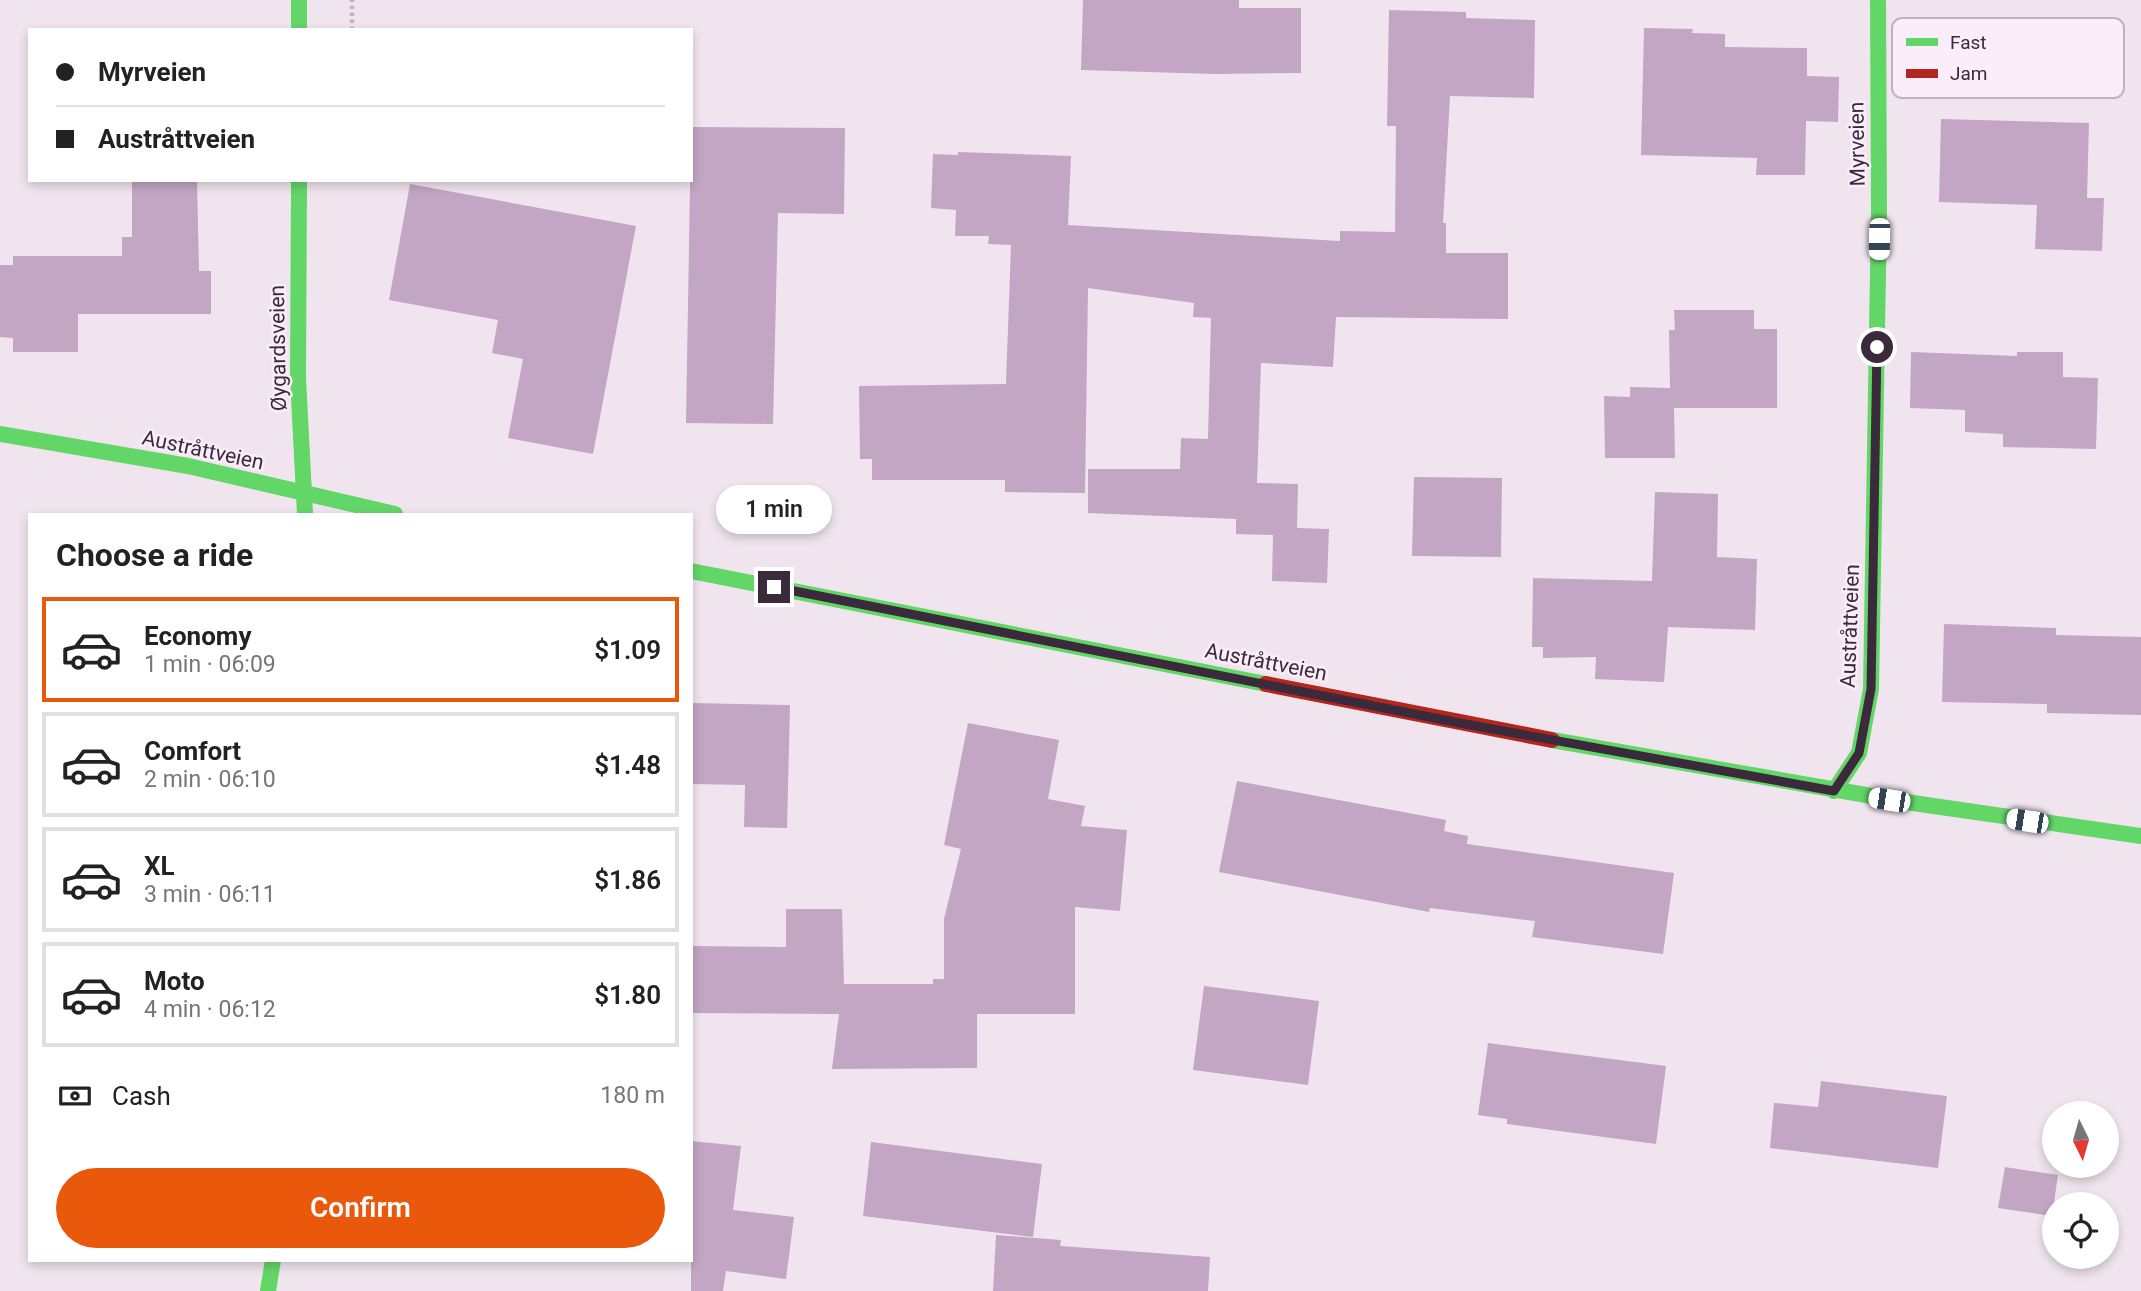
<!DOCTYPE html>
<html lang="en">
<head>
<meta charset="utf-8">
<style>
	:root { --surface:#fff; --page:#f6f6f6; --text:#222; --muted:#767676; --line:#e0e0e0; --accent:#ea580c }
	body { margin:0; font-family:Roboto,sans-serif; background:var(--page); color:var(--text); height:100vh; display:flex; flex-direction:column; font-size:26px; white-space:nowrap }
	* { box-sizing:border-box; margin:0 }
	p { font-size:23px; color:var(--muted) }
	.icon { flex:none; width:38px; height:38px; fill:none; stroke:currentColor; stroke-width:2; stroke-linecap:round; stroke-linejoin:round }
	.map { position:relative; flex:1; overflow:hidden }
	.side { position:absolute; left:28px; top:513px; width:665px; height:749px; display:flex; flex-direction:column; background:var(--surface); border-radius:0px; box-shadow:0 4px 10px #0003 }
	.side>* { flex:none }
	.hud { position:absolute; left:28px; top:28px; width:665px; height:154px; border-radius:0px; box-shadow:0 4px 10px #0003; display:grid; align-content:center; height:154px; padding:0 28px; background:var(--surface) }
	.needle { width:46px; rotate:175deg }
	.tools { position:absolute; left:2042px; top:1101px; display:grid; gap:14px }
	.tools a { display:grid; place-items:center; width:77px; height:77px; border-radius:50%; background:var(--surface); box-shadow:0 4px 10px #0003; font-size:35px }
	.end { position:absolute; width:32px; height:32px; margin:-16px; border:9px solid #3b2a3b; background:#fff; box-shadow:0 0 0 4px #fff }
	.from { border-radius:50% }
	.bubble { position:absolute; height:49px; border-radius:24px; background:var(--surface); box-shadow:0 4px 10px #0003; font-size:23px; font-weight:600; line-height:49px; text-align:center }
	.car { position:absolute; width:21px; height:42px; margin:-21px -10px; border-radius:9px; box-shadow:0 0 5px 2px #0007; background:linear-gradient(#fff 24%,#345 0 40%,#fff 0 76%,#345 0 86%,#fff 0) }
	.hud b { display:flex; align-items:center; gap:24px; height:66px; font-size:26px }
	.hud b+b { border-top:2px solid var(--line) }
	.hud i { width:18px; height:18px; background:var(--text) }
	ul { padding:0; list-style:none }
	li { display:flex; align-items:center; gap:21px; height:105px; margin:0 14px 10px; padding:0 14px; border:4px solid var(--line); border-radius:0px }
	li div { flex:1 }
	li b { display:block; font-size:26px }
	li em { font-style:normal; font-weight:600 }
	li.active { border-color:var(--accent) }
	li>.icon { width:63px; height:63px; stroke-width:1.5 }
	h2 { padding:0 28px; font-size:32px; line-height:84px }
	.pay { display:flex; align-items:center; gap:18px; height:77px; padding:0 28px; font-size:26px }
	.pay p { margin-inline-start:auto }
	.primary-button { display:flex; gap:14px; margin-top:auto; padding:14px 28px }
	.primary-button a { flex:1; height:80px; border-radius:42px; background:var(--accent); color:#fff; font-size:28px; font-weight:600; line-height:80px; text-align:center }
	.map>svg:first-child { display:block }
	.building { fill:#c2a6c4 }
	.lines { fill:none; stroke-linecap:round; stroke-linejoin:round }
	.path { stroke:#c2b5c1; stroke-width:4.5; stroke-dasharray:3.5 3.5; stroke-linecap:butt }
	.fast { stroke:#63d668; stroke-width:16 }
	.jam { stroke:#b3261e; stroke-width:16 }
	.route { stroke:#3b2a3b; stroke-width:9 }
	.labels { text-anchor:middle; stroke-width:5; stroke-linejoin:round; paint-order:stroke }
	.street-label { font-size:21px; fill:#3b2a3b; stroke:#fbedf9 }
	.key { fill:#fbedf9; stroke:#c1b2c0; stroke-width:2 }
	.key-label { font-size:19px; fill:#3b2a3b }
</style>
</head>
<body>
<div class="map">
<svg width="2141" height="1291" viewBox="0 0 2141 1291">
	<rect width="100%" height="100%" fill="#f0e5ee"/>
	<g class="building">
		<path d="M 1083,0 L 1239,0 L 1239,8 L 1301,8 L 1301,73 L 1215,74 L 1081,70 Z"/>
		<path d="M 1389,10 L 1466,12 L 1466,18 L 1535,20 L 1534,98 L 1450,96 L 1443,223 L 1446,223 L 1446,253 L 1508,253 L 1508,319 L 1336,317 L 1333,367 L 1261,363 L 1257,483 L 1298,484 L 1297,528 L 1329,529 L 1327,583 L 1272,581 L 1273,535 L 1236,534 L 1236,519 L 1088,513 L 1088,469 L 1180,469 L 1181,438 L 1208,439 L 1211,318 L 1193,317 L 1194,303 L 1088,288 L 1085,493 L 1005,492 L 1005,480 L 872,480 L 872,459 L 860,459 L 859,386 L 1006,384 L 1011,245 L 988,244 L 989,236 L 955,236 L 956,210 L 931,208 L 933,154 L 958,155 L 958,152 L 1071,156 L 1068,225 L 1340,241 L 1340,231 L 1395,232 L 1396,126 L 1387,126 Z"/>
		<path d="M 1644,28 L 1693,29 L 1692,33 L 1725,34 L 1725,47 L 1807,48 L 1807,76 L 1839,77 L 1838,122 L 1806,121 L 1805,175 L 1756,175 L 1757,158 L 1641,155 Z"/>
		<path d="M 1941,119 L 2089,123 L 2087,198 L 2104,198 L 2102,251 L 2035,249 L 2037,205 L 1939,202 Z"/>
		<path d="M 691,127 L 845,128 L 844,214 L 778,213 L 773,424 L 686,423 Z"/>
		<path d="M 132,180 L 197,180 L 199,271 L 211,271 L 211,314 L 78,314 L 78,352 L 13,352 L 13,338 L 0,337 L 0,265 L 13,265 L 13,256 L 122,256 L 122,237 L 132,237 Z"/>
		<path d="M 410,184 L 636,226 L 593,454 L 508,438 L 523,359 L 492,353 L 498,320 L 389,300 Z"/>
		<path d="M 1674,310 L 1754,310 L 1754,329 L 1777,329 L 1777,408 L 1674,408 L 1675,458 L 1605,458 L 1604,396 L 1630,397 L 1630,387 L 1670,388 L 1669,330 L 1675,330 Z"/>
		<path d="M 1911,352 L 2017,356 L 2017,352 L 2063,352 L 2063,377 L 2098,378 L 2096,449 L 2003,447 L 2003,434 L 1965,432 L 1965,410 L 1910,408 Z"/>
		<path d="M 1414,477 L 1502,478 L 1501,557 L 1412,556 Z"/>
		<path d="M 1655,492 L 1718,494 L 1717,557 L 1757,559 L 1755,630 L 1668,627 L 1664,682 L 1595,679 L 1596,657 L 1543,658 L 1543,647 L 1532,647 L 1533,578 L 1652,581 Z"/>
		<path d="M 1944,624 L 2056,628 L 2056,635 L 2141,637 L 2141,715 L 2047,713 L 2047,704 L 1942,702 Z"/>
		<path d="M 691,703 L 790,705 L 787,828 L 744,827 L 745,785 L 691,784 Z"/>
		<path d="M 968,723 L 1059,740 L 1048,799 L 1085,806 L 1081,826 L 1127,830 L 1120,911 L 1075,907 L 1075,1014 L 977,1014 L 977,1068 L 832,1069 L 839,1014 L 691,1013 L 691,946 L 786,947 L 786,909 L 842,909 L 844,984 L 933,984 L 933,979 L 944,979 L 944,919 L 961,849 L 944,845 Z"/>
		<path d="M 1237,781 L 1446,820 L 1444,831 L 1468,836 L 1467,844 L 1674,873 L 1663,954 L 1532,937 L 1535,921 L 1430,908 L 1429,912 L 1219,872 Z"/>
		<path d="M 1204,986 L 1319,1001 L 1308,1085 L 1193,1070 Z"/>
		<path d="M 1488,1043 L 1666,1066 L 1656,1144 L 1507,1124 L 1507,1119 L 1478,1115 Z"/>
		<path d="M 1821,1081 L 1947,1096 L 1938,1168 L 1770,1148 L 1774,1103 L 1818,1107 Z"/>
		<path d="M 691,1141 L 741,1146 L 733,1210 L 794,1217 L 786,1279 L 726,1271 L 723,1291 L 691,1291 Z"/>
		<path d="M 871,1142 L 1042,1164 L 1033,1237 L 863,1216 Z"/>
		<path d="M 2005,1167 L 2058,1175 L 2052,1216 L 1998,1208 Z"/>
		<path d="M 996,1235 L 1061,1240 L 1060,1246 L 1210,1257 L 1208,1291 L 993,1291 Z"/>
	</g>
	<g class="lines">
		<path class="path" d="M 352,30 L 352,0"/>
		<g class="fast">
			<path d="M 299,0 L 299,30"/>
			<path d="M 299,180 L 298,378 L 305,514"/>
			<path d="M 0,434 L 188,466 L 395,514"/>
			<path d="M 691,571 L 1266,684"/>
			<path d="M 1552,740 L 1906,802 L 2141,836"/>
			<path d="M 1834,791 L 1859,753 L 1871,689 L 1879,212 L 1878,0"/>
			<path d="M 268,1291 L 273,1260"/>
		</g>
		<path class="jam" d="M 1266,684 L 1552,740"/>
	</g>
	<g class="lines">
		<path class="route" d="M 774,587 L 1465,724 L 1834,791 L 1859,753 L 1871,689 L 1877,347"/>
	</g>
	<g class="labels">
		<g class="street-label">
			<text transform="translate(1857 144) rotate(-91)" y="7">Myrveien</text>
			<text transform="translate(278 348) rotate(-91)" y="7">Øygardsveien</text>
			<text transform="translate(203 450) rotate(12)" y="7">Austråttveien</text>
			<text transform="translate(1850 626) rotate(-88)" y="7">Austråttveien</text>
			<text transform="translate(1266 662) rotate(11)" y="7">Austråttveien</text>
		</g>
	</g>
	<rect x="1892" y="18" width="232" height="80" rx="10" class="key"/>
	<rect x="1906" y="38" width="32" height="8" fill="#63d668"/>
	<rect x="1906" y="69" width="32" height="9" fill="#b3261e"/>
	<g class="key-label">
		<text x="1950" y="49">Fast</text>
		<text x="1950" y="80">Jam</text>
	</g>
</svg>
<div class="tools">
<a><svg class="needle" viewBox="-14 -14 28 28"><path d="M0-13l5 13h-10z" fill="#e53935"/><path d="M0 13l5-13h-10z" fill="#767676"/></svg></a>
<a><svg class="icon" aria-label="locate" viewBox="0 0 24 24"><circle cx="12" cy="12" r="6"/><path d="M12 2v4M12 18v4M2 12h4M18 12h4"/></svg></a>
</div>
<i class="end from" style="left:1877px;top:347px"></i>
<i class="end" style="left:774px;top:587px"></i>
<div class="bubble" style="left:716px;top:485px;width:116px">1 min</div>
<i class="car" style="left:1879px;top:239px;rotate:181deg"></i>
<i class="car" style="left:1889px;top:800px;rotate:279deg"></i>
<i class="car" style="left:2027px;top:821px;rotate:279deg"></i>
<div class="hud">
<b><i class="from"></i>Myrveien</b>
<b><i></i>Austråttveien</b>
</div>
<section class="side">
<h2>Choose a ride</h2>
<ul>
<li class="active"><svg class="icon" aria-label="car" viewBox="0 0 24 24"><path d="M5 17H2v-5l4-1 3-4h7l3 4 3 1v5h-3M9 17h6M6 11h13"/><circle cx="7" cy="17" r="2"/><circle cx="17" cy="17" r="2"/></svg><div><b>Economy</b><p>1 min · 06:09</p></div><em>$1.09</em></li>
<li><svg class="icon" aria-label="car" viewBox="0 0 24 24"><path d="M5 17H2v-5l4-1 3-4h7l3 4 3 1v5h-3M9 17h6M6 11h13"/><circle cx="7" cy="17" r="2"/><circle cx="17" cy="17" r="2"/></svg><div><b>Comfort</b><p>2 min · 06:10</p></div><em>$1.48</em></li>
<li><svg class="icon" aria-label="car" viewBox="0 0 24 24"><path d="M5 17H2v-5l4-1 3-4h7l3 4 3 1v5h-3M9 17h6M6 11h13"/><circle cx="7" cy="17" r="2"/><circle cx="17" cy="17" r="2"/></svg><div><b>XL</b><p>3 min · 06:11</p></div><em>$1.86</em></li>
<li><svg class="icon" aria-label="car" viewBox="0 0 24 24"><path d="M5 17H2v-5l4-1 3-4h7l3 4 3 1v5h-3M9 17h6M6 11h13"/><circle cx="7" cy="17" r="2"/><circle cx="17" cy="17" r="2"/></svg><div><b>Moto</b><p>4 min · 06:12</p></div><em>$1.80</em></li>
</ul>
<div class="pay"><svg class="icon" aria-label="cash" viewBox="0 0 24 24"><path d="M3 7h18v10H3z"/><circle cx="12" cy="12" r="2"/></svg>Cash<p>180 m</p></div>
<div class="primary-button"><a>Confirm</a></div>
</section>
</div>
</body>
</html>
